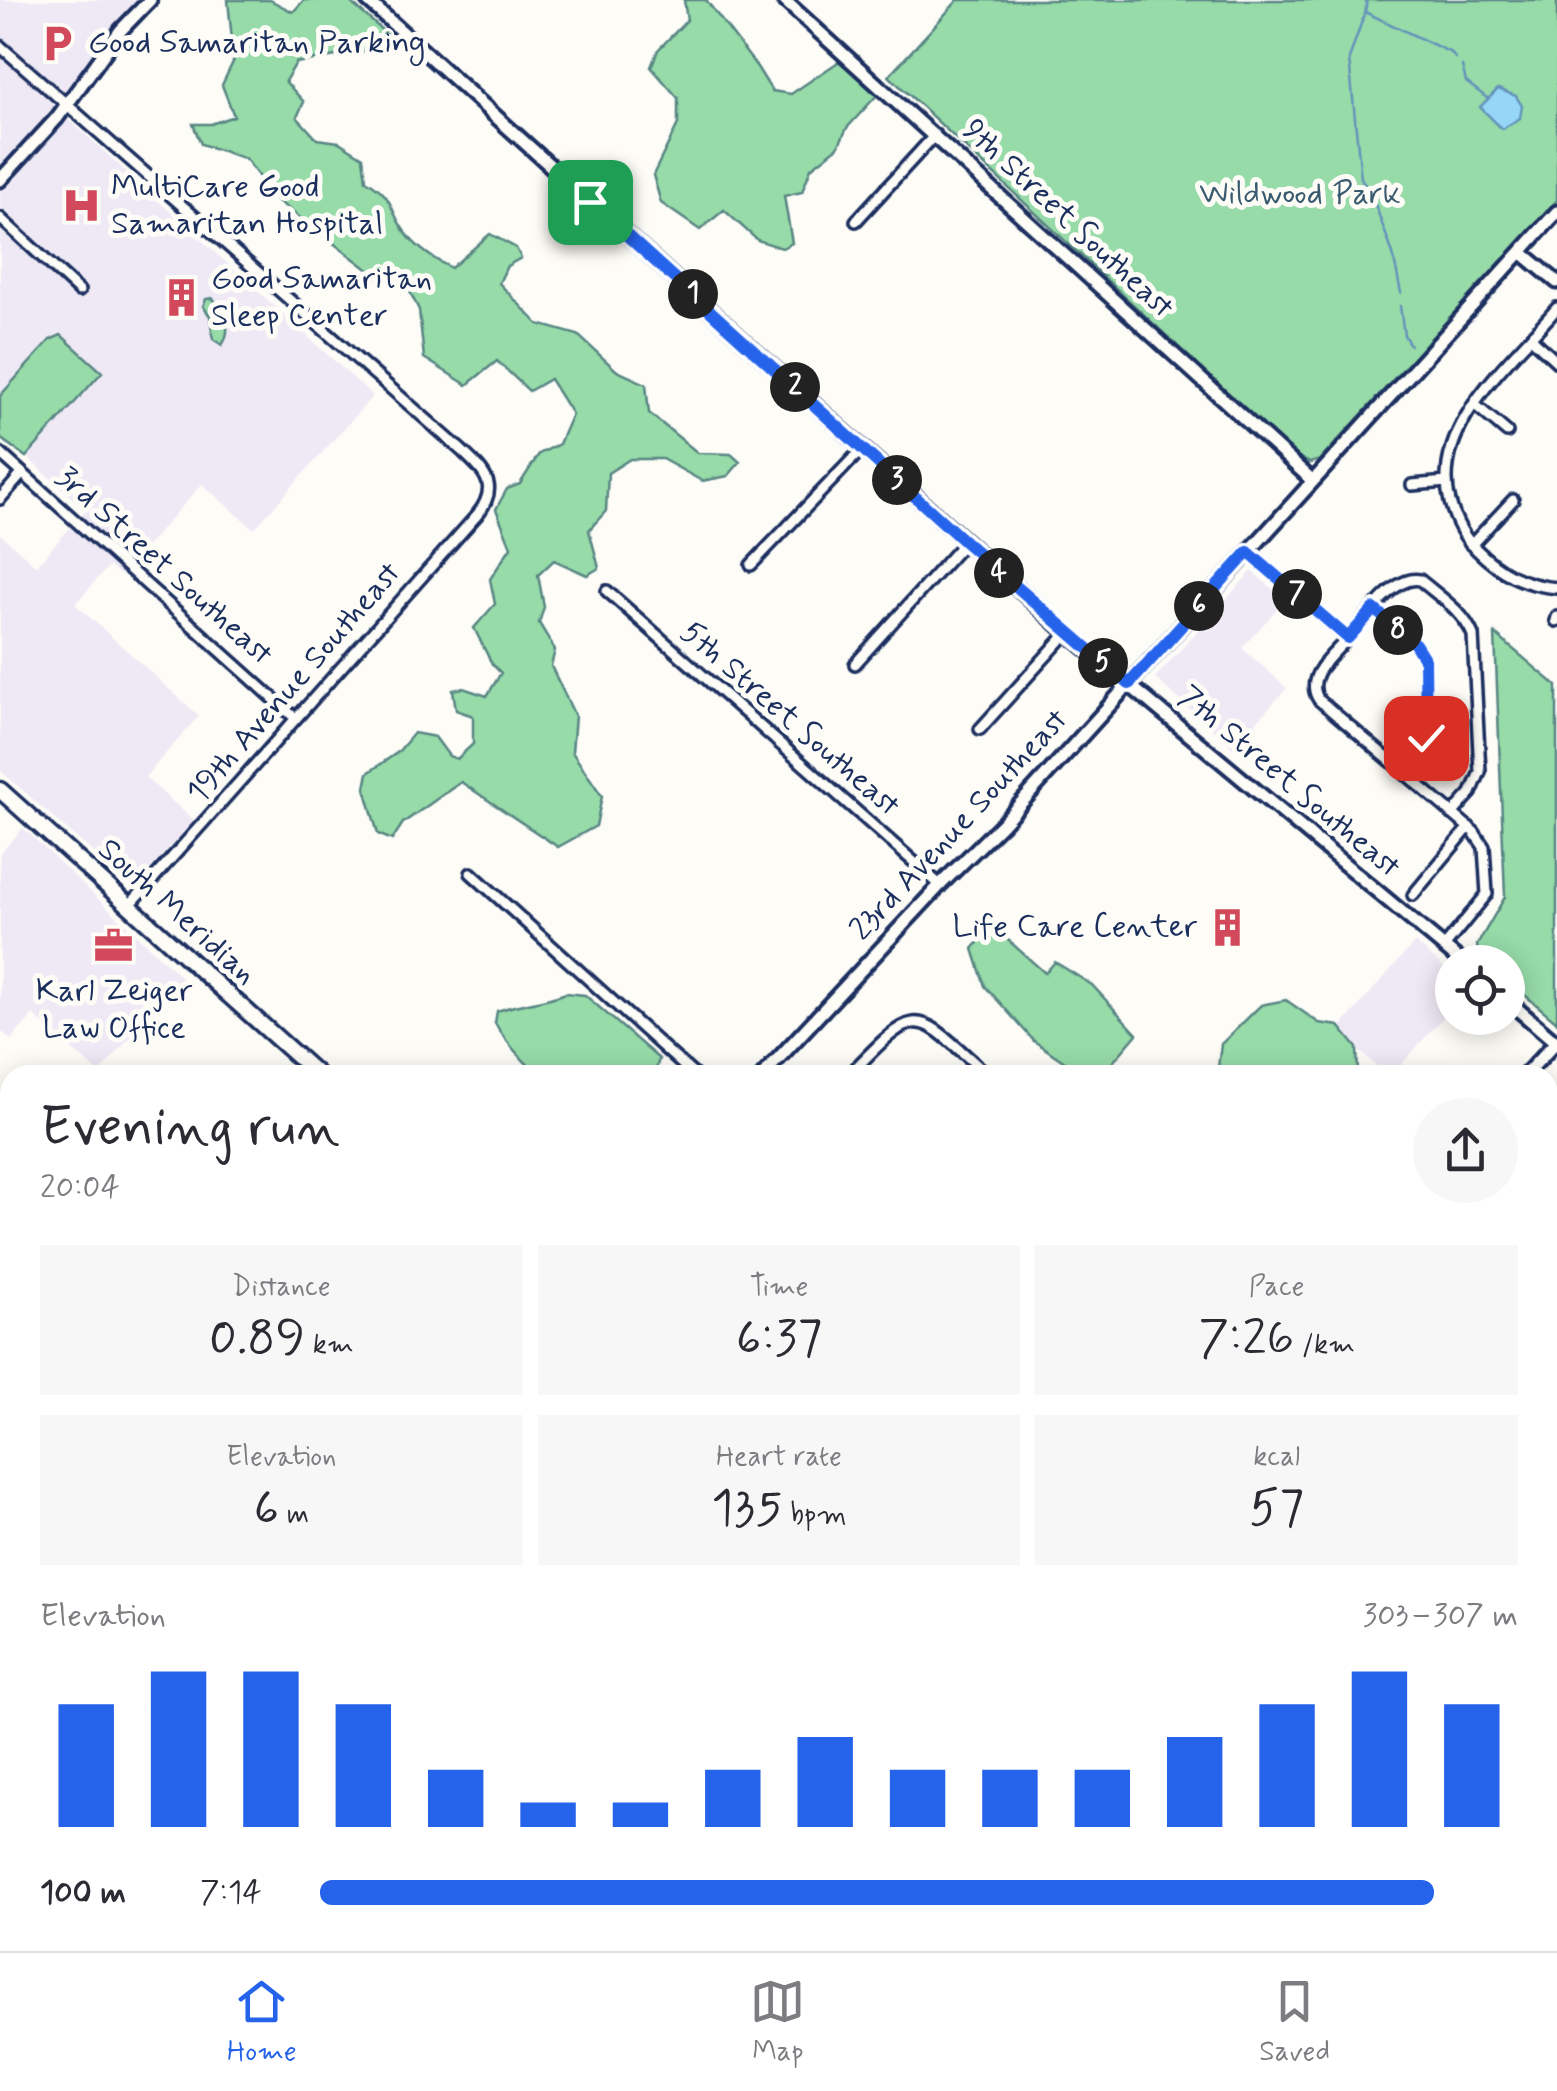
<!DOCTYPE html>
<html lang="en">
<head>
<meta charset="utf-8">
<style>
	body { margin:0; font-family:Mynerve,sans-serif; background:#f7f7f7; color:#2b2b33; height:100vh; display:flex; flex-direction:column; font-size:38px; white-space:nowrap }
	* { box-sizing:border-box; margin:0 }
	p { font-size:32px; color:#7c7c81 }
	.icon { flex:none; width:55px; height:55px; fill:none; stroke:currentColor; stroke-width:2; stroke-linecap:round; stroke-linejoin:round }
	.map { position:relative; flex:1; overflow:hidden }
	.sheet { position:absolute; left:0px; top:1065px; width:1558px; height:888px; display:flex; flex-direction:column; background:#fff; border-radius:30px 30px 0 0; box-shadow:0 5px 25px #0003 }
	.sheet>* { flex:none }
	.buttons { position:absolute; left:1435px; top:945px; display:grid; gap:20px }
	.buttons a { display:grid; place-items:center; width:90px; height:90px; border-radius:50%; background:#fff; box-shadow:0 5px 25px #0003; font-size:50px }
	.pin { position:absolute; display:grid; place-items:center; width:85px; height:85px; color:#fff; margin:-42px; border-radius:20px; box-shadow:0 5px 15px #0006 }
	.km { position:absolute; width:50px; height:50px; margin:-25px; border-radius:50%; background:#222; color:#fff; font-size:28px; line-height:50px; text-align:center }
	.round { display:grid; place-items:center; flex:none; width:105px; height:105px; border-radius:52px; background:#f7f7f7 }
	.head { display:flex; align-items:center; justify-content:space-between; height:170px; padding:0 40px }
	h1 { font-size:55px; font-weight:600; line-height:75px }
	.metrics { display:grid; grid-template-columns:repeat(3,1fr); gap:15px; height:170px; padding:10px 40px }
	.metrics div { display:grid; align-content:center; border-radius:0px; background:#f7f7f7; text-align:center }
	.metrics b { font-size:50px; font-weight:600 }
	.metrics small { font-size:28px; font-weight:400 }
	.metrics p { font-size:28px }
	.chart { height:280px; padding:20px 40px }
	.chart p { display:flex; justify-content:space-between }
	.chart svg { width:100%; height:180px; margin-top:10px; stroke:#2563eb; stroke-width:6 }
	ul { padding:0 40px; list-style:none; font-size:32px }
	li { display:grid; grid-template-columns:160px 120px 1fr; align-items:center; height:75px }
	li i { height:25px; border-radius:12px; background:#2563eb }
	.tabs { display:flex; justify-content:space-around; align-items:center; height:140px; border-top:2px solid #e1e1e2; background:#fff; font-size:28px; color:#7c7c81 }
	.tabs a { display:grid; justify-items:center; gap:5px }
	.tabs .current { color:#2563eb }
	.map>svg:first-child { display:block }
</style>
</head>
<body>
<div class="map">
<svg width="1557" height="1951" viewBox="0 0 1557 1951">
	<rect width="100%" height="100%" fill="#fdfcf7"/>
	<filter id="ink" filterUnits="userSpaceOnUse"><feTurbulence type="fractalNoise" baseFrequency=".01" numOctaves="2"/><feDisplacementMap in="SourceGraphic" scale="20" xChannelSelector="R" yChannelSelector="G"/><feConvolveMatrix kernelMatrix="1 2 1 2 8 2 1 2 1" color-interpolation-filters="sRGB"/></filter>
	<g filter="url(#ink)">
		<!-- built -->
		<path fill="#eee9f5" d="M0 0H146L53 105 373 396 254 529 202 484 120 575 109 566 75 604 199 716 145 777 194 821 137 883 126 882 0 770V534L36 566 86 510 0 433Z
			M1252 571 1285 600 1242 648 1287 688 1233 748 1155 678Z
			M23 828 182 978 99 1073 33 1015 11 1040 0 1030V854Z
			M1415 942 1452 975V1007L1392 1075H1387L1337 1031Z
			M1320 1942 1331 1951H1103L1094 1943Z
			M1384 1943 1539 1942 1545 1948 1542 1951H1381L1379 1949Z"/>
		<!-- green -->
		<path fill="#96dba8" stroke="#588583" stroke-width="2.5" d="M228 0H270L293 12 304 0H348L399 45 296 63 285 81 304 102 297 117 317 139 339 142 363 157 366 180C396 198 387 207 405 232 416 247 435 260 451 268L490 234 516 248 521 258 507 266 499 283 538 324 578 335 617 371 646 384 649 413 698 453 731 454 740 462 728 476 702 481 662 459H630L608 473 606 511 589 530 599 568 587 575 554 560 538 575 544 607 539 623 555 650 551 666 575 716 572 752 602 796 596 826 558 847 461 782 403 823 392 840 378 834 365 788 368 773 398 752 414 733 435 737 449 756 457 759 473 744V716L456 710 453 690 463 688 487 696 501 673 492 664 474 628 495 604 490 579 511 547 496 509 507 489 520 484 539 454 559 444 572 414 550 379 529 391 497 361 467 385 424 358 419 310 408 288 382 280 274 198 246 159 201 144 193 124H211L234 116 222 85 234 60Z
			M684 0H706L757 67 772 91 791 94 841 60 877 95 847 128 838 147 811 168 802 192 784 196 792 243 782 248 757 240 724 210 700 230 661 203 653 175 678 124V98L651 67 658 50 687 20Z
			M958 0H1557V200L1320 460 1310 463 1294 455 889 76Z
			M212 298C225 310 233 329 222 345L213 339 210 316 203 306 206 299Z
			M61 335 102 372 26 457 0 438V396L50 340Z
			M1495 634 1557 686V1022L1508 981V962H1486L1478 956 1477 945 1505 897Z
			M999 932 1045 973 1055 962 1092 985 1137 1034 1102 1075H1084L1034 1041 985 986 973 949 985 934Z
			M566 993 585 995 659 1059 655 1073 539 1075C521 1059 506 1043 495 1023L497 1011C520 1003 543 1002 566 993Z
			M1286 1000 1319 1023 1339 1026 1357 1048 1358 1075H1217L1221 1044 1261 1005Z
			M0 1540 10 1549V1942L151 1943 143 1951H0Z
			M249 1943H331L336 1950 250 1951Z
			M852 1943H956L967 1951H864Z
			M993 1943V1942L1148 1943V1951H986Z"/>
		<!-- water -->
		<path fill="#96d7f8" stroke="#6594ba" stroke-width="2.5" d="M1498 89 1516 96 1522 106 1520 118 1502 129 1480 107Z"/>
		<g fill="none" stroke-linecap="round" stroke-linejoin="round">
			<!-- stream -->
			<path stroke="#6594ba" stroke-width="2.5" d="M1367 0 1365 12 1451 53 1455 58
				M1365 12 1349 59 1361 178 1372 196 1393 254 1401 293
				M1462 66 1466 82 1487 98
				M1400 306 1404 335 1410 345"/>
			<defs>
				<path id="minor" d="M0 46 461 450C484 472 501 485 477 515L129 906
					M0 218 79 291
					M856 221 935 135
					M1557 308C1512 361 1430 426 1450 502 1455 520 1462 536 1476 549 1500 573 1523 585 1557 588
					M1531 338 1557 362
					M1474 404 1507 432
					M0 453 294 717
					M1412 485 1447 482
					M0 499 22 474
					M1471 545 1513 500
					M1248 552 1348 638C1333 655 1303 677 1319 700L1474 832 1484 847 1487 894 1444 947
					M751 565 862 449
					M607 591 940 885
					M1374 609 1415 644 1425 661 1424 750 1406 775
					M1556 621 1557 617
					M1348 638C1364 620 1395 574 1420 580 1440 597 1463 611 1473 635L1480 772 1471 793 1452 814
					M855 664 965 542
					M980 729 1067 633
					M471 873 694 1075
					M1413 895 1469 827
					M849 1075C921 1000 915 1011 988 1075
					M1548 1206 1557 1196
					M1548 1350 1557 1358
					M1548 1456 1557 1446
					M0 1465 10 1453
					M0 1540 10 1549
					M454 1942 464 1951"/>
				<path id="tertiary" d="M367 0 1067 633 1462 962
					M784 0 1313 481
					M0 180 57 118 121 30 150 0
					M1521 252 1557 282
					M1508 1001 1557 1043
					M763 1075 940 885 1002 824 1557 212
					M1525 1075 1556 1042"/>
				<path id="primary" d="M0 790 318 1075
					M1343 1942 1353 1951"/>
				<path id="motorway" d="M0 1225 10 1233
					M0 1272 10 1281
					M729 1942 737 1951
					M757 1942 766 1951
					M811 1942 821 1951
					M835 1942 845 1951"/>
			</defs>
			<!-- minor casing -->
			<use href="#minor" stroke="#1b2f5e" stroke-width="16"/>
			<!-- tertiary casing -->
			<use href="#tertiary" stroke="#1b2f5e" stroke-width="19"/>
			<!-- primary casing -->
			<use href="#primary" stroke="#1b2f5e" stroke-width="21"/>
			<!-- motorway casing -->
			<use href="#motorway" stroke="#1b2f5e" stroke-width="22"/>
			<!-- minor -->
			<use href="#minor" stroke="#fdfcf7" stroke-width="9"/>
			<!-- tertiary -->
			<use href="#tertiary" stroke="#fdfcf7" stroke-width="11"/>
			<!-- primary -->
			<use href="#primary" stroke="#fdfcf7" stroke-width="14"/>
			<!-- motorway -->
			<use href="#motorway" stroke="#fdfcf7" stroke-width="15"/>
		</g>
	</g>
	<g fill="none" stroke-linecap="round" stroke-linejoin="round" filter="url(#ink)">
		<defs>
			<path id="route" d="M590 202 965 542 1129 684 1248 552 1348 638 1374 609 1415 644 1425 660 1426 738"/>
		</defs>
		<!-- route casing -->
		<use href="#route" stroke="#fff" stroke-width="20"/>
		<!-- route -->
		<use href="#route" stroke="#2563eb" stroke-width="12"/>
	</g>
	<!-- icons -->
	<defs>
		<symbol id="parking-bare" viewBox="-9 -9 18 18"><path d="M-3.5-5.5H1a3.5 3.5 0 0 1 0 7H-1V5.5H-3.5ZM-1-3.4V-.6H.8a1.4 1.4 0 0 0 0-2.8Z" fill="#d1495b" stroke="#fdfcf7" stroke-width="2.5" paint-order="stroke"/></symbol>
		<symbol id="hospital-bare" viewBox="-9 -9 18 18"><path d="M-5-5h3v3.5h4V-5h3V5h-3V1.5h-4V5h-3Z" fill="#d1495b" stroke="#fdfcf7" stroke-width="2.5" paint-order="stroke"/></symbol>
		<symbol id="building-bare" viewBox="-9 -9 18 18"><path d="M-4-6H4V6H1V3H-1V6H-4ZM-2.5-4.3h1.7v1.8h-1.7ZM.8-4.3h1.7v1.8H.8ZM-2.5-1h1.7V.8h-1.7ZM.8-1h1.7V.8H.8Z" fill="#d1495b" stroke="#fdfcf7" stroke-width="2.5" paint-order="stroke"/></symbol>
		<symbol id="office-bare" viewBox="-9 -9 18 18"><path d="M-6-3h4V-5.5h4V-3h4V5H-6ZM-1-4.5V-3h2v-1.5ZM-6 0V1H6V0Z" fill="#d1495b" stroke="#fdfcf7" stroke-width="2.5" paint-order="stroke"/></symbol>
	</defs>
	<g fill-rule="evenodd">
		<use href="#parking-bare" x="30" y="16" width="55" height="55"/>
		<use href="#hospital-bare" x="54" y="178" width="55" height="55"/>
		<use href="#building-bare" x="154" y="270" width="55" height="55"/>
		<use href="#building-bare" x="1200" y="900" width="55" height="55"/>
		<use href="#office-bare" x="86" y="918" width="55" height="55"/>
	</g>
	<g text-anchor="middle" dominant-baseline="central" stroke-width="10" stroke-linejoin="round" paint-order="stroke">
		<!-- poi labels -->
		<g font-size="32" fill="#1b2f5e" stroke="#fdfcf7" text-anchor="start">
			<text x="88" y="43">Good Samaritan Parking</text>
			<text x="111" y="187">MultiCare Good<tspan x="111" dy="37">Samaritan Hospital</tspan></text>
			<text x="211" y="279">Good Samaritan<tspan x="211" dy="37">Sleep Center</tspan></text>
			<text x="1197" y="927" text-anchor="end">Life Care Center</text>
			<text x="114" y="991" text-anchor="middle">Karl Zeiger<tspan x="114" dy="37">Law Office</tspan></text>
		</g>
		<!-- park labels -->
		<g font-size="32" fill="#3a5a70" stroke="#fdfcf7">
			<text x="1300" y="194">Wildwood Park</text>
		</g>
		<!-- street labels -->
		<g font-size="32" fill="#1b2f5e" stroke="#fdfcf7">
			<text transform="translate(1068 219) rotate(43)">9th Street Southeast</text>
			<text transform="translate(164 566) rotate(42)">3rd Street Southeast</text>
			<text transform="translate(294 683) rotate(-49)">19th Avenue Southeast</text>
			<text transform="translate(790 719) rotate(41)">5th Street Southeast</text>
			<text transform="translate(1289 782) rotate(40)">7th Street Southeast</text>
			<text transform="translate(959 825) rotate(-47)">23rd Avenue Southeast</text>
			<text transform="translate(177 912) rotate(42)">South Meridian</text>
		</g>
	</g>
</svg>
<div class="buttons">
<a><svg class="icon" aria-label="locate" viewBox="0 0 24 24"><circle cx="12" cy="12" r="6"/><path d="M12 2v4M12 18v4M2 12h4M18 12h4"/></svg></a>
</div>
<div class="pin" style="left:590px;top:202px;background:#1e9e55"><svg class="icon" aria-label="arrive" viewBox="0 0 24 24"><path d="M6 21V4h12l-3 4 3 4H6"/></svg></div>
<div class="pin" style="left:1426px;top:738px;background:#d93025"><svg class="icon" aria-label="check" viewBox="0 0 24 24"><path d="M5 12l5 5 9-10"/></svg></div>
<b class="km" style="left:693px;top:294px">1</b>
<b class="km" style="left:795px;top:387px">2</b>
<b class="km" style="left:897px;top:480px">3</b>
<b class="km" style="left:999px;top:573px">4</b>
<b class="km" style="left:1103px;top:663px">5</b>
<b class="km" style="left:1199px;top:606px">6</b>
<b class="km" style="left:1297px;top:594px">7</b>
<b class="km" style="left:1398px;top:630px">8</b>
<section class="sheet">
<div class="head"><div><h1>Evening run</h1><p>20:04</p></div><a class="round"><svg class="icon" aria-label="share" viewBox="0 0 24 24"><path d="M12 15V3M7 8l5-5 5 5M5 13v7h14v-7"/></svg></a></div>
<div class="metrics">
<div><p>Distance</p><b>0.89<small> km</small></b></div>
<div><p>Time</p><b>6:37</b></div>
<div><p>Pace</p><b>7:26<small> /km</small></b></div>
</div>
<div class="metrics">
<div><p>Elevation</p><b>6<small> m</small></b></div>
<div><p>Heart rate</p><b>135<small> bpm</small></b></div>
<div><p>kcal</p><b>57</b></div>
</div>
<div class="chart"><p><span>Elevation</span>303–307 m</p>
<svg viewBox="0 0 160 44" preserveAspectRatio="none"><path d="M5 44V14M15 44V6M25 44V6M35 44V14M45 44V30M55 44V38M65 44V38M75 44V30M85 44V22M95 44V30M105 44V30M115 44V30M125 44V22M135 44V14M145 44V6M155 44V14"/></svg>
</div>
<ul>
<li><b>100 m</b>7:14<i style="width:93%"></i></li>
</ul>
</section>
</div>
<nav class="tabs">
<a class="current"><svg class="icon" aria-label="home" viewBox="0 0 24 24"><path d="M3 11l9-7 9 7M6 9v11h12V9"/></svg>Home</a>
<a><svg class="icon" aria-label="map" viewBox="0 0 24 24"><path d="M3 6l6-2 6 2 6-2v14l-6 2-6-2-6 2zM9 4v14M15 6v14"/></svg>Map</a>
<a><svg class="icon" aria-label="saved" viewBox="0 0 24 24"><path d="M7 4h10v16l-5-4-5 4z"/></svg>Saved</a>
</nav>
</body>
</html>
